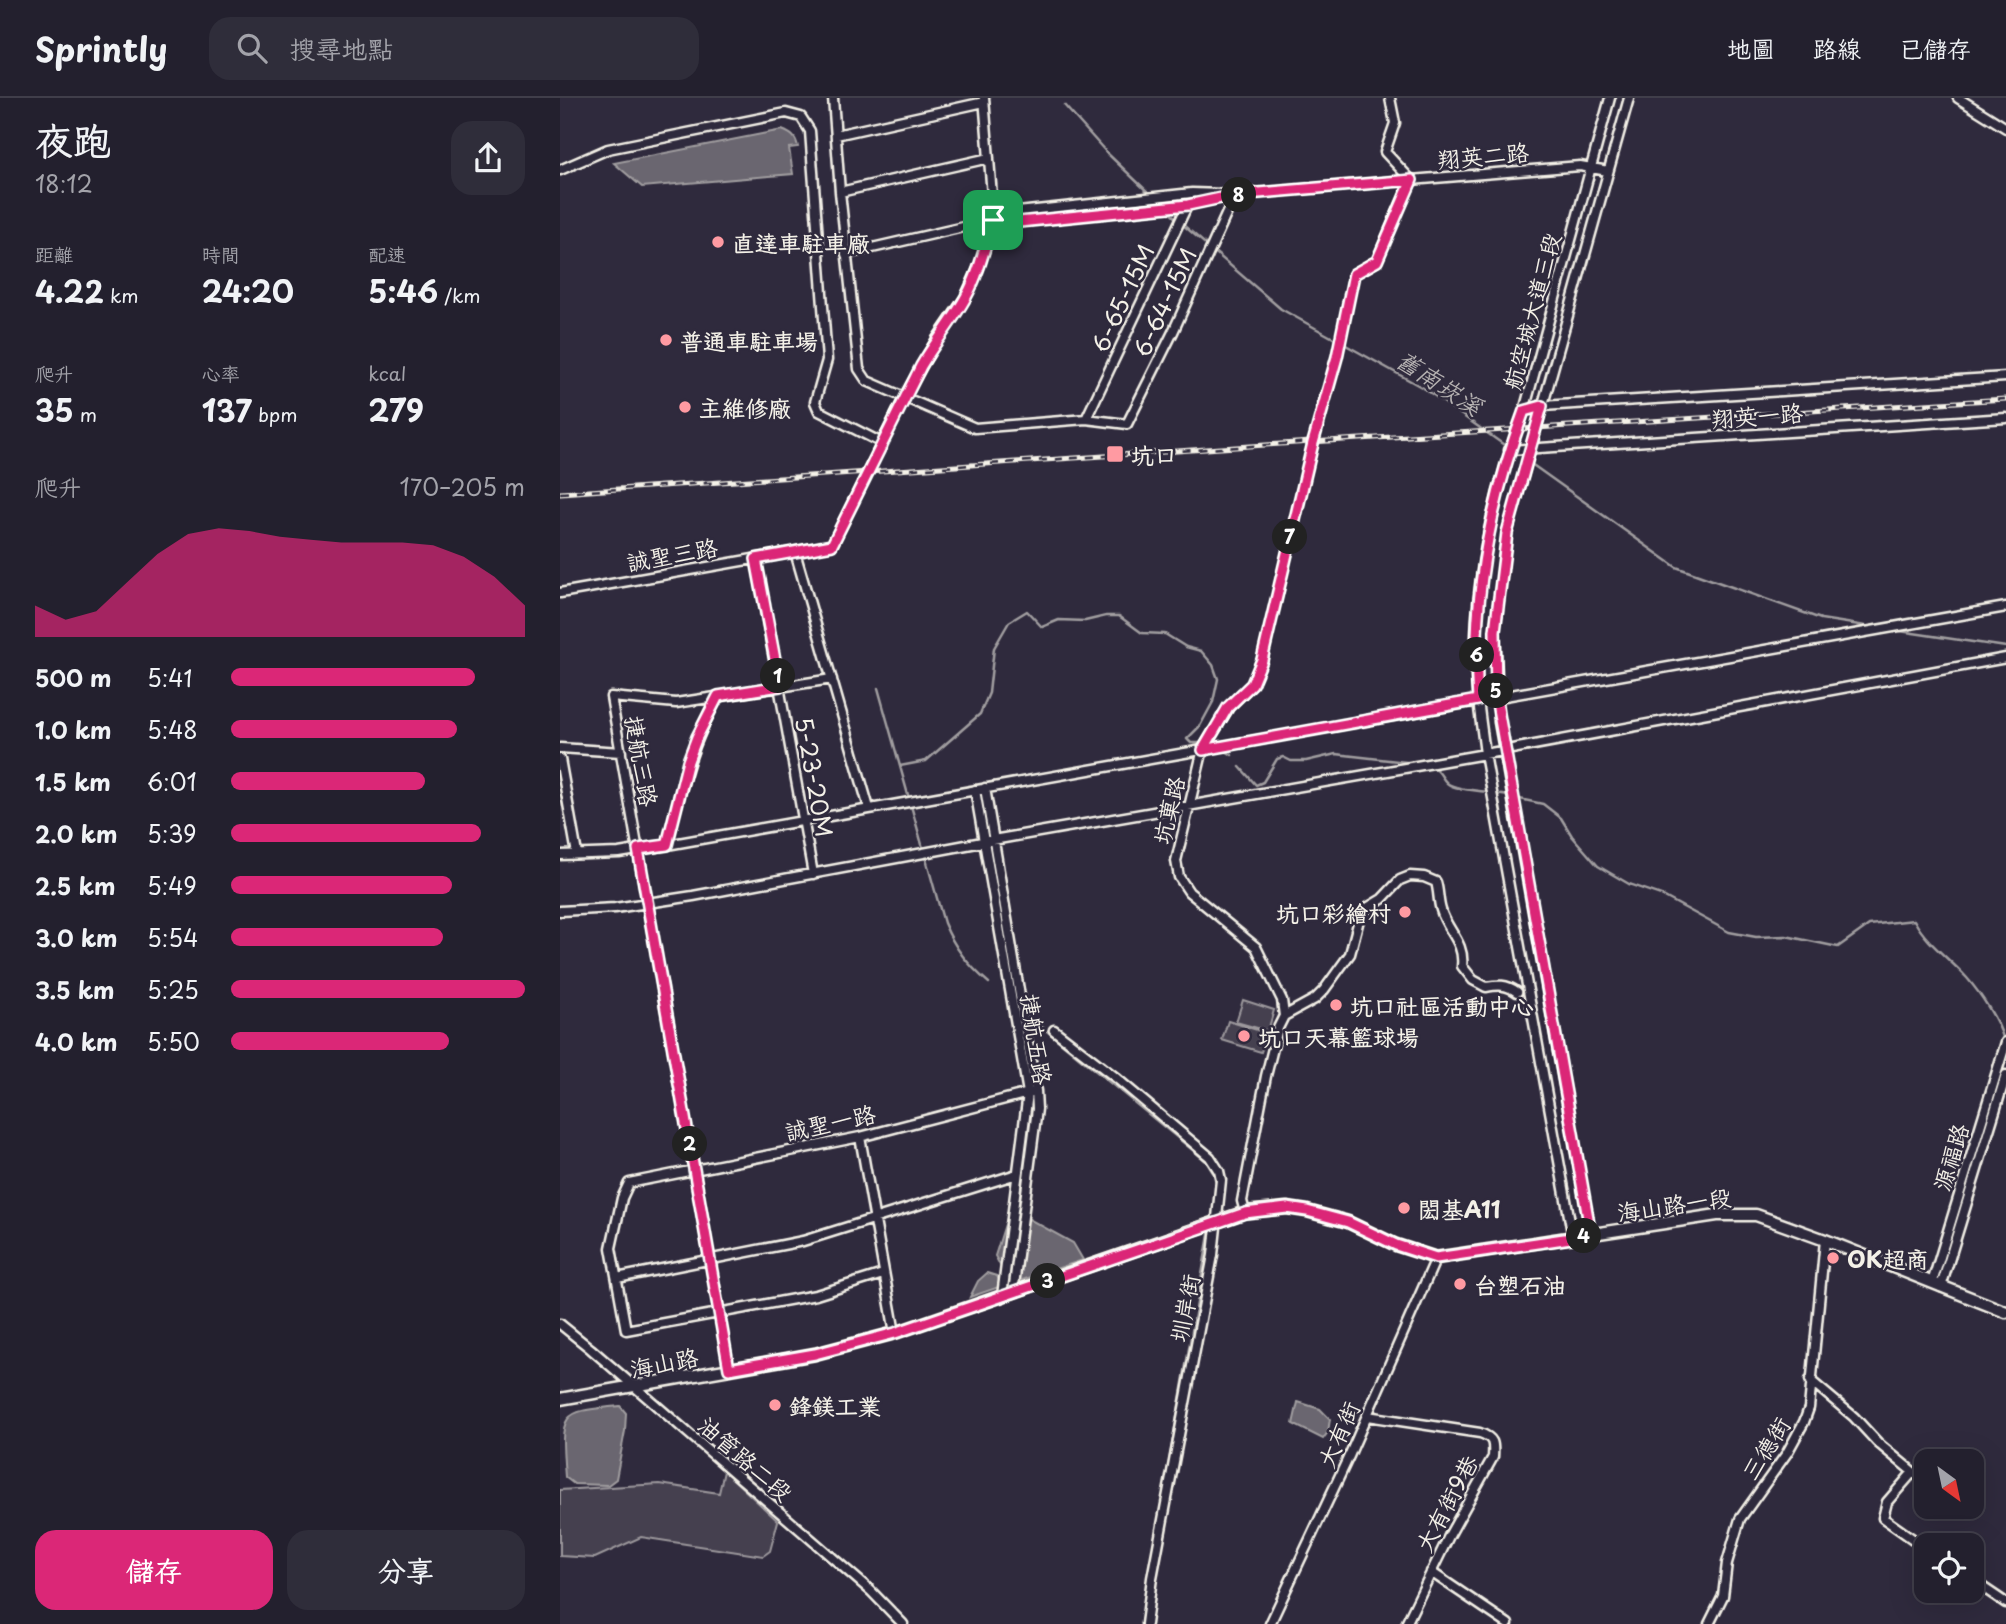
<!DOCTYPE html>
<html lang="zh-TW">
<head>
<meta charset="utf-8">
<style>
	body { margin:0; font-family:"Playpen Sans","LXGW WenKai TC",sans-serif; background:#2f2d3a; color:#f1f3f6; height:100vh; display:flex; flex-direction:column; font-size:26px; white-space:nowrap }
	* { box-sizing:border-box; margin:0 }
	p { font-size:23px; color:#a3a3aa }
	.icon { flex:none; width:38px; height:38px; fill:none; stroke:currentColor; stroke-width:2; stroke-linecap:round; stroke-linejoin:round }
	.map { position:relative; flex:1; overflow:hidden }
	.sheet { display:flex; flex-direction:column; background:#23202e; width:560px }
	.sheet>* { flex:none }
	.needle { width:46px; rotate:147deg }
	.tools { position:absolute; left:1354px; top:1351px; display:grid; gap:14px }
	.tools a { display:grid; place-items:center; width:70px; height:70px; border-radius:14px; background:#23202e; box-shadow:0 7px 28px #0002,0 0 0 2px #403e4a; font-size:35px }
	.pin { position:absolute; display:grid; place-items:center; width:60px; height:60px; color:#fff; margin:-30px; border-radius:14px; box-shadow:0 4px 10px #0006 }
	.km { position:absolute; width:35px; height:35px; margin:-18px; border-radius:50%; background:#222; color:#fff; font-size:19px; line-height:35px; text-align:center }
	.round { display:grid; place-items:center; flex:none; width:74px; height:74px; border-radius:21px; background:#2f2d3a }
	.head { display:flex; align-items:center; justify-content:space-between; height:119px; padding:0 35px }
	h1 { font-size:38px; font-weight:700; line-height:52px }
	.figures { display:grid; grid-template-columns:repeat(3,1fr); gap:10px; height:119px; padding:7px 35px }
	.figures div { display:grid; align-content:center }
	.figures b { font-size:30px; font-weight:700 }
	.figures small { font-size:19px; font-weight:400 }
	.figures p { font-size:19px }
	.chart { height:196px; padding:14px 35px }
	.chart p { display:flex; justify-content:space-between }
	.chart svg { width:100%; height:126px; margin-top:7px; fill:#db2777; opacity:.7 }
	.primary-button { display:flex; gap:14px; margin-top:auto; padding:14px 35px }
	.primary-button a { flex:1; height:80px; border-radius:21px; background:#db2777; color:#fff; font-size:28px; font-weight:700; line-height:80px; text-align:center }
	.primary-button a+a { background:#2f2d3a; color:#f1f3f6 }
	ul { padding:0 35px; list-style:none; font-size:23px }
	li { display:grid; grid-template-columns:112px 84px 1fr; align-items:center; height:52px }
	li i { height:18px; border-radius:9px; background:#db2777 }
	header { display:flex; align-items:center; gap:42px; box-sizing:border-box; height:98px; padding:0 35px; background:#23202e; border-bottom:2px solid #403e4a }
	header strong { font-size:33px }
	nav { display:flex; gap:38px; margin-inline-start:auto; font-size:24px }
	.search { width:490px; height:63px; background:#2f2d3a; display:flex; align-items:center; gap:18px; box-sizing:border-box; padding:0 24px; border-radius:21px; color:#a3a3aa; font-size:26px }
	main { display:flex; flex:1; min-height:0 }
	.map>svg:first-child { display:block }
</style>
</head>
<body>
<header>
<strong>Sprintly</strong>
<div class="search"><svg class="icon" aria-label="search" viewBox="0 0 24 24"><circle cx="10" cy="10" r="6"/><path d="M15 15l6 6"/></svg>搜尋地點</div>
<nav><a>地圖</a><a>路線</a><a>已儲存</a></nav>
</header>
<main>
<section class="sheet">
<div class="head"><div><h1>夜跑</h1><p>18:12</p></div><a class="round"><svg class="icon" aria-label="share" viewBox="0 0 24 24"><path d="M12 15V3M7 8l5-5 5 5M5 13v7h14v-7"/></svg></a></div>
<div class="figures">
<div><p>距離</p><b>4.22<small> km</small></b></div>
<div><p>時間</p><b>24:20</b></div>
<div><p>配速</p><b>5:46<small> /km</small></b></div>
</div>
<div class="figures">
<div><p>爬升</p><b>35<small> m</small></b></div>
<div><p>心率</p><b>137<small> bpm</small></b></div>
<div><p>kcal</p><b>279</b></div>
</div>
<div class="chart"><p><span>爬升</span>170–205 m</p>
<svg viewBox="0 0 160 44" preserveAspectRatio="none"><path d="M0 44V33L10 38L20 35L30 25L40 15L50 8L60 6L70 7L80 9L90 10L100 11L110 11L120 11L130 12L140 16L150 23L160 33V44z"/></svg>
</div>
<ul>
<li><b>500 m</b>5:41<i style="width:83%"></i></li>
<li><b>1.0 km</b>5:48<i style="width:77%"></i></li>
<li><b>1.5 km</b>6:01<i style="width:66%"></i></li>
<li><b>2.0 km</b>5:39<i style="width:85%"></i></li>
<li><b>2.5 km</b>5:49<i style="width:75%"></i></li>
<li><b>3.0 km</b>5:54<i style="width:72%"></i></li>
<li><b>3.5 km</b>5:25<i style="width:100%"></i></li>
<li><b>4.0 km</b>5:50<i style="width:74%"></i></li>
</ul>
<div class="primary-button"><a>儲存</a><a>分享</a></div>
</section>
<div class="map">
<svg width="1446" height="1526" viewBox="0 0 1446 1526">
	<rect width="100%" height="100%" fill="#2f2a3d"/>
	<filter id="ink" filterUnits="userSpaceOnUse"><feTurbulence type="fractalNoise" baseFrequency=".0143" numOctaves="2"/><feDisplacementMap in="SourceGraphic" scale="14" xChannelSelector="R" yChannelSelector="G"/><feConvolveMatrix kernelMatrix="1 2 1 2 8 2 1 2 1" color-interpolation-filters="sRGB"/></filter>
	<g filter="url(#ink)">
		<!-- green -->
		<path fill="#454050" stroke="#9c989c" stroke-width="2" d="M683 902 714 912 708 933 676 924Z
			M668 923 707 935 701 954 662 942Z
			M164 1373 218 1423 210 1453 203 1458 81 1439 35 1460 0 1458V1392L100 1386 159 1395Z"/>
		<!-- water -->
		<path fill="#6a6670" stroke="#a19ea0" stroke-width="2" d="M222 32C232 36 236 39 238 49L229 50 233 76 82 89 54 65Z
			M451 1115H458L513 1145 523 1162 450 1186 435 1158 447 1120Z
			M427 1175 437 1178 442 1188 410 1199 418 1183Z
			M738 1304 760 1311 770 1321 768 1334 763 1341 733 1326Z
			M60 1308 66 1315 65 1333 56 1381 48 1387 14 1386 5 1379C0 1312 0 1314 60 1308Z"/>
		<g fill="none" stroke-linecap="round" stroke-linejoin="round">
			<!-- stream -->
			<path stroke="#a19ea0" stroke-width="2.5" d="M504 7 547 55 592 98
				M607 112 617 121
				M622 126 721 211 865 291 947 349
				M970 365 1116 469 1261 521 1312 529
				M1333 532 1446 549
				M318 590 384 825C395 851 408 867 429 885
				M663 651 672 657
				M340 668 366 663 420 616 429 595 434 550 449 524 467 513 482 529 499 522 525 523 546 518H559L582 535 605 536 626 549 641 553 653 567 658 581 653 604 640 628 627 641 631 645H655L658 647
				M871 668C883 675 880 679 887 685 895 692 917 692 928 694
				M680 669 696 687 703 684 717 661 723 659 731 663H746L776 656 855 665
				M935 696 949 698
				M955 700 983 706 1001 720 1012 738 1038 768 1069 786 1101 797 1169 834 1196 839 1226 838 1278 849 1309 827 1354 822C1367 846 1389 860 1407 880 1421 896 1438 922 1444 942
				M471 920 646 1063 654 1076 657 1090
				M593 1455 650 1131
				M581 1526 587 1489"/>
			<defs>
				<path id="minor" d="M273 0 280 94 299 271 307 283 415 330 526 321 567 326 613 234 675 97
					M1398 0 1446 30
					M276 37 424 4
					M0 72 48 51 226 15 241 19 250 33 267 262 255 304 259 313 322 345
					M280 94 429 60
					M434 122 449 125 628 107 675 97 851 82 1020 68 1048 73
					M286 156 434 122 449 115 632 95 661 96
					M964 313 982 308 1446 279
					M526 321 628 106
					M949 352 1446 320
					M235 454 309 710
					M196 461 253 776
					M0 495 272 447 345 298 377 241 405 200 419 169 434 122 424 0
					M0 650 61 654
					M0 661 17 756
					M425 690 476 993 477 1011 453 1195
					M415 692 468 995 442 1198
					M107 747C121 691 130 649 158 598
					M0 757 59 755 107 747 1446 509
					M0 813 55 810 133 798 433 742 925 656 1446 560
					M724 918 755 901 764 892 790 856 800 818 807 810 822 801 840 782 850 778 864 779 876 784C879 794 878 803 881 812 887 833 905 844 902 868L913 882 926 889C938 887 946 886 957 894
					M494 932 555 979 650 1059 659 1073 661 1082 653 1157 592 1480 586 1526
					M300 1039 335 1235
					M685 1114 682 1103 706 978 718 930 724 918 722 902 696 849 629 794 619 779 616 763 643 651 669 609 692 586 702 562 753 345 777 259 794 176 817 163 851 82 825 54 835 25 830 0
					M1031 1137 939 624 935 533 947 435 1069 0
					M1013 1140 925 656C922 630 917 603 916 576 913 486 933 396 964 313L1050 0
					M323 1176 256 1197 66 1232 51 1150 62 1100 69 1085 300 1039 476 993
					M57 1180 243 1143 457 1076
					M1372 1185 1446 944
					M1381 1189 1446 977
					M0 1226 31 1251 311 1493 343 1526
					M169 1271 51 599 116 605 272 581
					M1250 1282 1294 1319 1318 1345 1353 1374 1367 1382
					M807 1318 920 1335C934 1340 934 1345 933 1359L889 1438 846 1526
					M1353 1374 1327 1404 1323 1420 1367 1451
					M1412 1405 1415 1407
					M871 1474 948 1526
					M1412 1482 1446 1505
					M710 1526 790 1356 876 1160
					M1149 1526 1163 1498 1167 1465 1180 1421 1227 1355 1244 1324 1249 1310 1265 1142"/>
				<path id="major" d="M0 1301 255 1256 335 1235 685 1114 727 1110 747 1113 788 1124 836 1147 876 1160 1157 1117H1196L1265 1142 1446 1214"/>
			</defs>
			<!-- minor casing -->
			<use href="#minor" stroke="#f4f1e8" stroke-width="13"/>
			<!-- major casing -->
			<use href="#major" stroke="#f4f1e8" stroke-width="15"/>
			<!-- minor -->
			<use href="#minor" stroke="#2f2a3d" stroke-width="8"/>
			<!-- major -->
			<use href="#major" stroke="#2f2a3d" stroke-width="10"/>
			<defs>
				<path id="rail" d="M0 395 751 344 1446 301"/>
			</defs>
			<!-- rail casing -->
			<use href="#rail" stroke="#f4f1e8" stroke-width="5"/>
			<!-- rail -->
			<use href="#rail" stroke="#2f2a3d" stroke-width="2.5" stroke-dasharray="8" stroke-linecap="butt"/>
		</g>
	</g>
	<g fill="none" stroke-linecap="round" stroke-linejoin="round" filter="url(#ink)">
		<defs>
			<path id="route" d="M852 82 817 163 794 176 777 259 753 345 702 562 692 586 668 609 643 652 918 602C911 503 930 405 964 313L982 308 947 435 935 533 936 599 1031 1137 876 1160 836 1147 788 1124 747 1113 727 1110 685 1115 335 1235 255 1256 169 1271 78 751 107 747 128 663 137 639 158 598 220 588 196 461 272 447 361 268C375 244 393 223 406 199 419 176 425 148 433 122L449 125 628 107 675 97Z"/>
		</defs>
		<!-- route casing -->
		<use href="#route" stroke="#fff" stroke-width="14"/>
		<!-- route -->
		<use href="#route" stroke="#db2777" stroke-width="9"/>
	</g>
	<!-- markers -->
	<g fill="#ff9aa2" stroke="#2f2a3d" stroke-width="2.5">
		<circle cx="158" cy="144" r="7"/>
		<circle cx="106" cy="242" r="7"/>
		<circle cx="125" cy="309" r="7"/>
		<rect x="546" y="347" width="18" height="18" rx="3.5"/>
		<circle cx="845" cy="814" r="7"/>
		<circle cx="776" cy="907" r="7"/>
		<circle cx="684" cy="938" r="7"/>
		<circle cx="844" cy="1110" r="7"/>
		<circle cx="1273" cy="1160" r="7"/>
		<circle cx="900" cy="1186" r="7"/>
		<circle cx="215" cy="1307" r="7"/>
	</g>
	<g text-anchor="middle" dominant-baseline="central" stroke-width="5" stroke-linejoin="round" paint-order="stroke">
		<!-- street labels -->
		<g font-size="23" fill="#f4f1e8" stroke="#2f2a3d">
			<text transform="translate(923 57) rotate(-5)">翔英二路</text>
			<text transform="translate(562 200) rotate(-65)">6-65-15M</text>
			<text transform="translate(604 204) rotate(-65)">6-64-15M</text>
			<text transform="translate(971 213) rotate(-75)">航空城大道三段</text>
			<text transform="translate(1197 317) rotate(-4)">翔英一路</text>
			<text transform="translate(112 456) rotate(-10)">誠聖三路</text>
			<text transform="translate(82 663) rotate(80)">捷航三路</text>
			<text transform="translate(255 679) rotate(80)">5-23-20M</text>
			<text transform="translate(608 712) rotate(-77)">坑菓路</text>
			<text transform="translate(477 941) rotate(81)">捷航五路</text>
			<text transform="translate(270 1024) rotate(-12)">誠聖一路</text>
			<text transform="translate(1390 1059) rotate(-73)">源福路</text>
			<text transform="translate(1114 1106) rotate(-8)">海山路一段</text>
			<text transform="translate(624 1210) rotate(-79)">圳岸街</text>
			<text transform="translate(104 1264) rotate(-11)">海山路</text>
			<text transform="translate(778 1336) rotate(-66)">大有街</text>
			<text transform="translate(1205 1350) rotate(-58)">三德街</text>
			<text transform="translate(186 1360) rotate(41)">油管路二段</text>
			<text transform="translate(886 1405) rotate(-62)">大有街9巷</text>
		</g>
		<!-- poi labels -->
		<g font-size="23" font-weight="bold" fill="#f4f1e8" stroke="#2f2a3d" text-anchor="start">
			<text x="172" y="144">直達車駐車廠</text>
			<text x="120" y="242">普通車駐車場</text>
			<text x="139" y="309">主維修廠</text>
			<text x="571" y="356">坑口</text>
			<text x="831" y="814" text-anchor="end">坑口彩繪村</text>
			<text x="790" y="907">坑口社區活動中心</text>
			<text x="698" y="938">坑口天幕籃球場</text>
			<text x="858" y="1110">閎基A11</text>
			<text x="1287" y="1160">OK超商</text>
			<text x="914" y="1186">台塑石油</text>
			<text x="229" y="1307">鋒鎂工業</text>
		</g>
		<!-- water labels -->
		<g font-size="24" font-style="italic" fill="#b6b2b2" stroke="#2f2a3d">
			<text transform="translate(880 284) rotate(33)">舊南崁溪</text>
		</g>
	</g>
</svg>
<div class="tools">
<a><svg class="needle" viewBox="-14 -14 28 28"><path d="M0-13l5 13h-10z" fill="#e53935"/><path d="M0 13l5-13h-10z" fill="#a3a3aa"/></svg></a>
<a><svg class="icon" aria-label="locate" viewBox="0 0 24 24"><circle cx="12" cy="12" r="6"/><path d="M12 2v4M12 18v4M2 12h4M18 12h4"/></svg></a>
</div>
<div class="pin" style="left:433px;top:122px;background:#1e9e55"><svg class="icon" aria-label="arrive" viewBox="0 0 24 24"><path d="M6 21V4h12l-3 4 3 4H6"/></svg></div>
<b class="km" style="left:218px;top:578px">1</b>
<b class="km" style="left:130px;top:1046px">2</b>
<b class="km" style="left:488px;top:1183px">3</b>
<b class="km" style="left:1024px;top:1138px">4</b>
<b class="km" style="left:936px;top:593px">5</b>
<b class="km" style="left:917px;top:557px">6</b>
<b class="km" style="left:730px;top:439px">7</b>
<b class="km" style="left:679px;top:97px">8</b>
</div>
</main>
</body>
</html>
